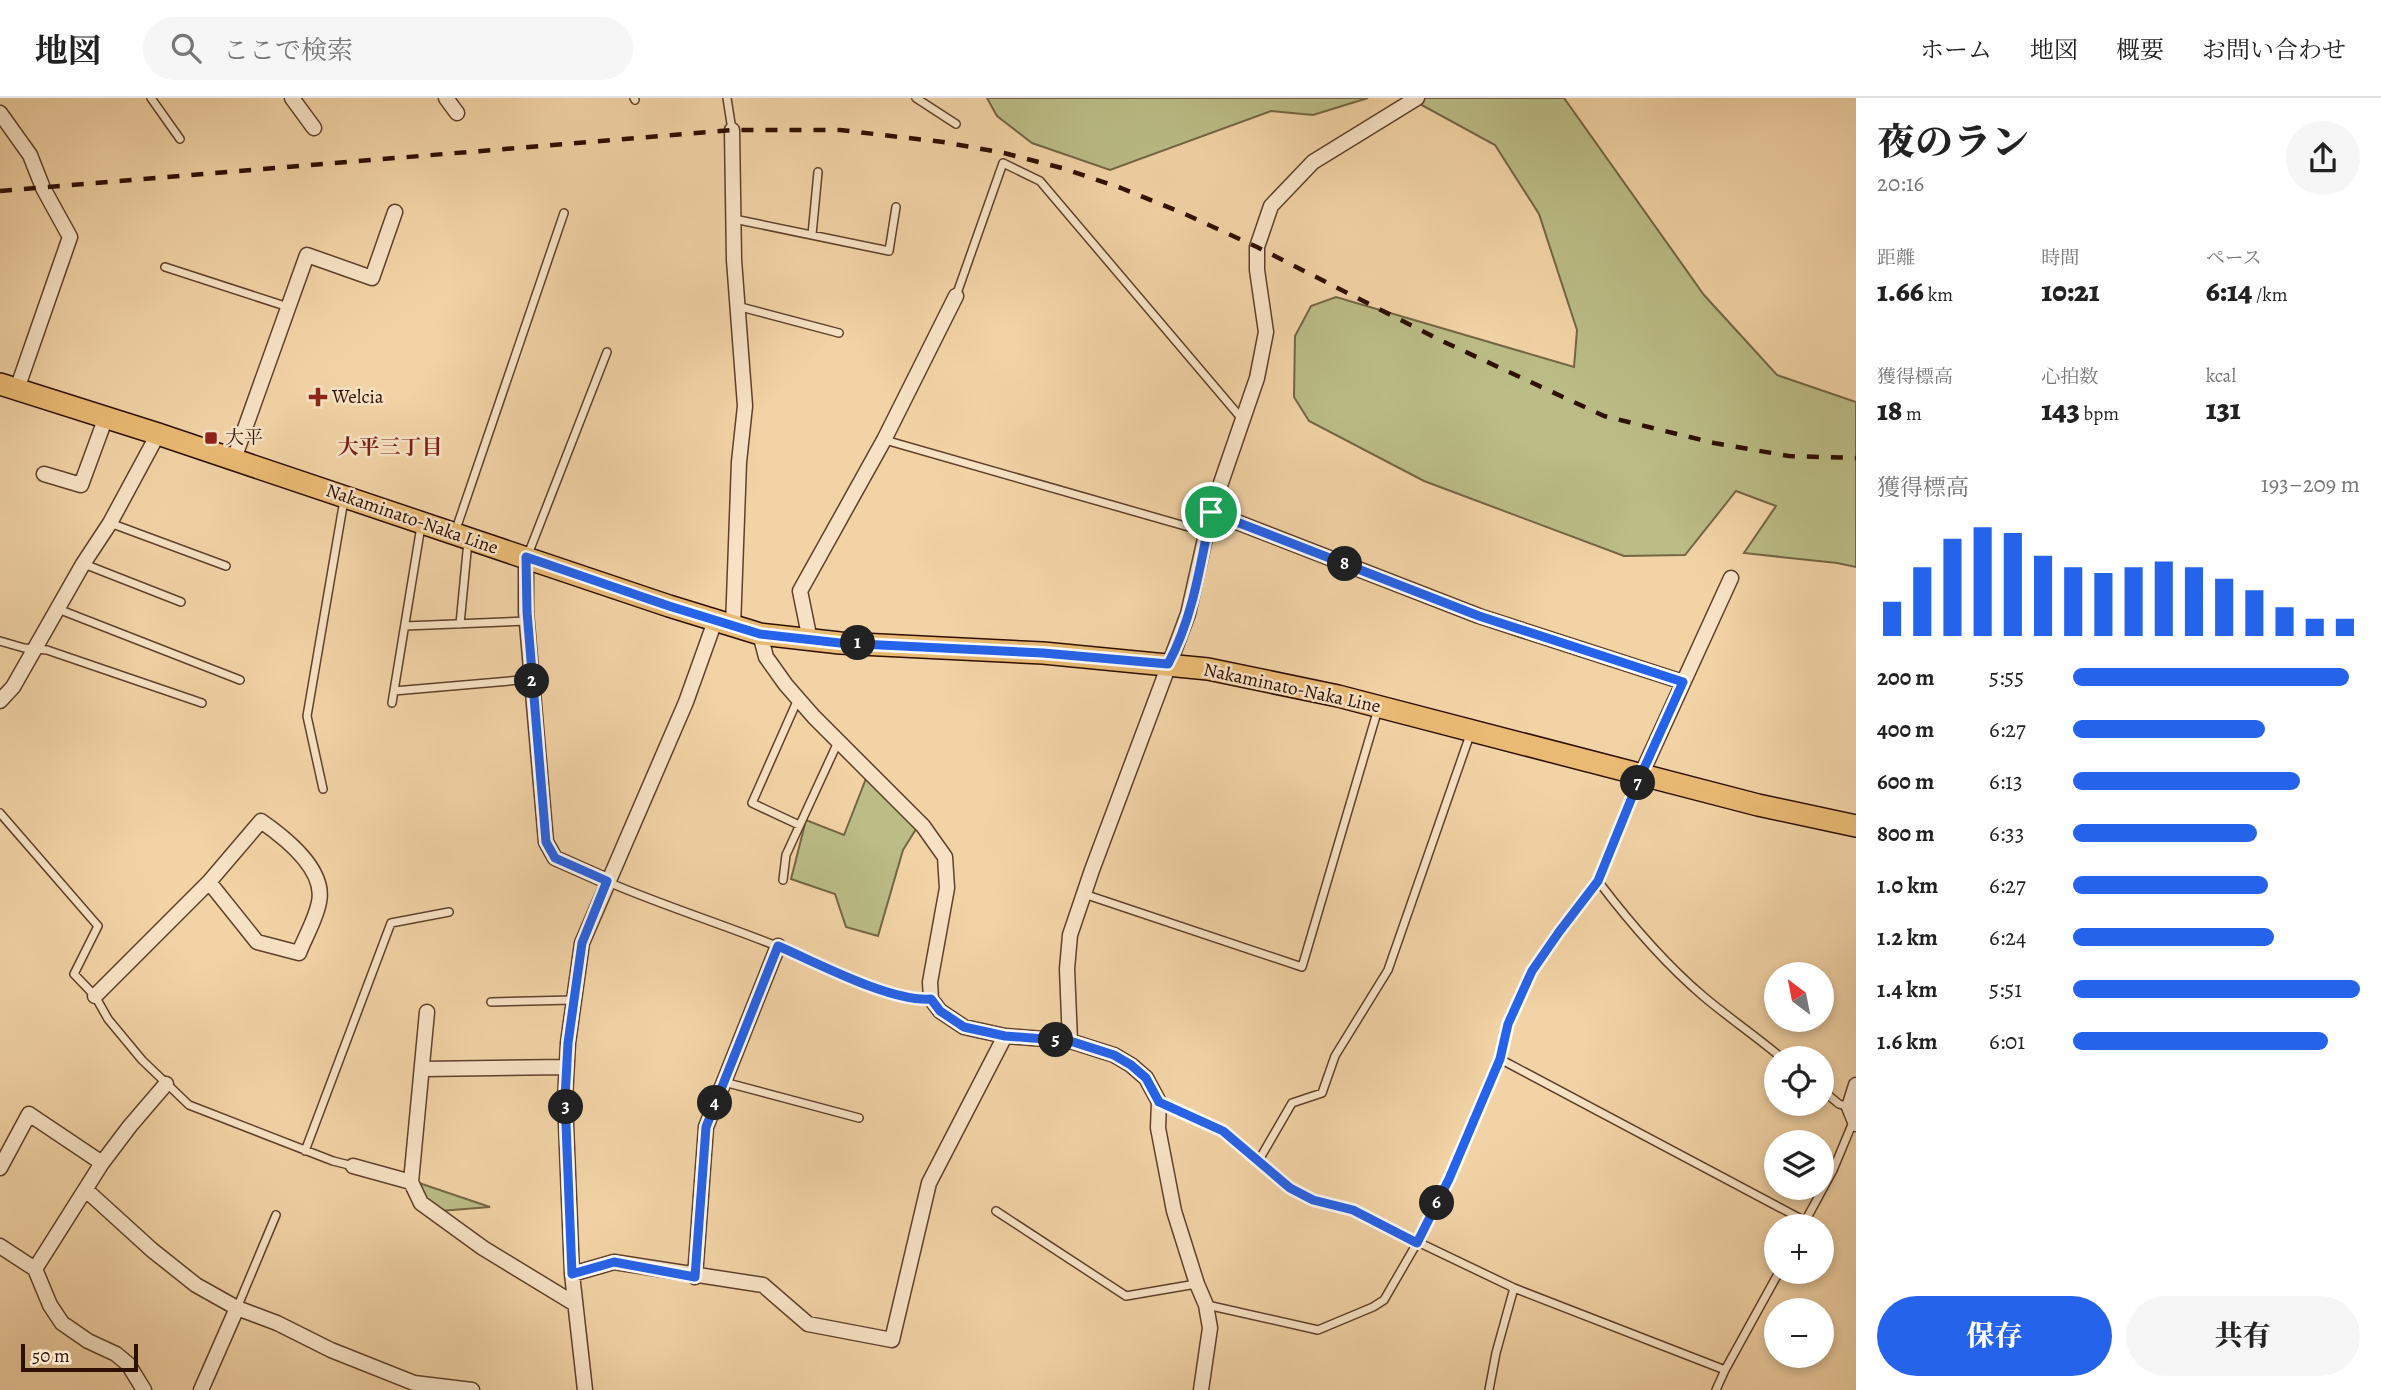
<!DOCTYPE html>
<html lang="ja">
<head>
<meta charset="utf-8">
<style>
	body { margin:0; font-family:Alegreya,"Noto Serif JP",serif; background:#f6f6f6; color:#222; height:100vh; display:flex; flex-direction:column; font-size:26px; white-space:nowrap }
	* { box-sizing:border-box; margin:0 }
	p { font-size:23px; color:#767676 }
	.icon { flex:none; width:38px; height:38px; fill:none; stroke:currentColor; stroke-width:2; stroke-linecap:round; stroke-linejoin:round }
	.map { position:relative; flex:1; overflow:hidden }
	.side { display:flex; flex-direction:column; background:#fff; width:525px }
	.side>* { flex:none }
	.needle { width:46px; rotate:328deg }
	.fabs { position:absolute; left:1764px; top:864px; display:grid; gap:14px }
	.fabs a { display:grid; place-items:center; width:70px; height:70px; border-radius:50%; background:#fff; box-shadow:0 4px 10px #0003; font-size:35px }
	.scale { position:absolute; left:21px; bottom:18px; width:117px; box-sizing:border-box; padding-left:7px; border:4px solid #2e0f00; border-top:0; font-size:19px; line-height:24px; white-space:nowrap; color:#2e0f00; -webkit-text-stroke:5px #f7e2c5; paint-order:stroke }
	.pin { position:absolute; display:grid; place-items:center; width:60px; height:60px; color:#fff; margin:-30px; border:4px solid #fff; border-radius:50%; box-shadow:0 2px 7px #0007 }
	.km { position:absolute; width:35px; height:35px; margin:-18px; border-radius:50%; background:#222; color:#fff; font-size:19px; line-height:35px; text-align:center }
	.round { display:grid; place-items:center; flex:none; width:74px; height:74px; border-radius:37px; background:#f6f6f6 }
	.summary { display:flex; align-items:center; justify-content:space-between; height:119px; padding:0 21px }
	h1 { font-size:38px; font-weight:800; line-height:52px }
	.figures { display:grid; grid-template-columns:repeat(3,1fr); gap:10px; height:119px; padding:7px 21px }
	.figures div { display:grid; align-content:center }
	.figures b { font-size:30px; font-weight:800 }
	.figures small { font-size:19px; font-weight:400 }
	.figures p { font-size:19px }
	.chart { height:196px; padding:14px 21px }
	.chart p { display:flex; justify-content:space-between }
	.chart svg { width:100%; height:126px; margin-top:7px; stroke:#2563eb; stroke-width:6 }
	.primary-button { display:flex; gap:14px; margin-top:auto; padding:14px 21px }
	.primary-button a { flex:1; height:80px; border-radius:42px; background:#2563eb; color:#fff; font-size:28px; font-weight:800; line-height:80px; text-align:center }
	.primary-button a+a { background:#f6f6f6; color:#222 }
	ul { padding:0 21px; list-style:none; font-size:23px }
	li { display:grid; grid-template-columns:112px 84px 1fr; align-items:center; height:52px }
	li i { height:18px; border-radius:9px; background:#2563eb }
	header { display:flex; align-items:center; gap:42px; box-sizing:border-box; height:98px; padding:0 35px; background:#fff; border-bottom:2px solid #e0e0e0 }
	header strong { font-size:33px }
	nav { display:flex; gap:38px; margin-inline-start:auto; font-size:24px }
	.search { width:490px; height:63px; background:#f6f6f6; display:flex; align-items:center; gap:18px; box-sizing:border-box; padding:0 24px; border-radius:38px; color:#767676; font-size:26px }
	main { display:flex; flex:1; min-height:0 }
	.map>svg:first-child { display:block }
</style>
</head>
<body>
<header>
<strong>地図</strong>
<div class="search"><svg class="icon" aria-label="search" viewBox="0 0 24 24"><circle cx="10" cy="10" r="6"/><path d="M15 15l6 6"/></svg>ここで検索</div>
<nav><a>ホーム</a><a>地図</a><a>概要</a><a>お問い合わせ</a></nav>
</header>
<main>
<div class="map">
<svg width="1856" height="1292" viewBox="0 0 1856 1292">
	<rect width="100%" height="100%" fill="#f2d3a6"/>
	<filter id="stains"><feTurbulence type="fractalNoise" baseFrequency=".00286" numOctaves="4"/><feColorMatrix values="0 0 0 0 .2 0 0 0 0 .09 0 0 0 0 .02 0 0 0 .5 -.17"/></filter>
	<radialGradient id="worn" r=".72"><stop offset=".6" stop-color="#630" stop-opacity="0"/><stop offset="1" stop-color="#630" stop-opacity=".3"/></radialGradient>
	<!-- green -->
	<path fill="#bbbc86" stroke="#746643" stroke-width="2" d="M987 0H1368L1313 17 1271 13 1110 72 1032 45 997 18Z
		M1409 0H1564L1704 197 1777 277 1856 304V469L1837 465 1744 455 1776 408 1736 393 1685 457 1624 458 1424 383 1309 323 1294 299 1295 238 1311 208 1336 199 1574 269 1577 232 1539 116 1495 47Z
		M867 678 918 728 903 752 878 838 846 829 835 796 791 781 806 722 844 737Z
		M419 1085 490 1109 440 1113 424 1101Z"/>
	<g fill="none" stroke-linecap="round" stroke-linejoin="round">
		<defs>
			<path id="lane" d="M151 0 180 41
				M634 0 635 2
				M727 0 732 32
				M916 0 956 26
				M734 121 889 153 896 109
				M812 137 818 74
				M165 169 288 209
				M956 198 1003 65 1040 83 1242 321
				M737 208 839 235
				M885 342 1206 434
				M110 425 226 468
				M455 434 564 115
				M527 459 607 254
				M84 466 181 504
				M58 511 240 582
				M460 526 468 443
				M405 528 527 523
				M0 543 24 550 47 552 202 605
				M394 593 532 581
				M798 601 752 705 799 727
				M392 605 421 428
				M323 691 307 618 344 402
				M0 715 98 828 74 876 95 898 108 921 142 962 189 1007 333 1063 353 1068
				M783 782 786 757 838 644
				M1598 783C1630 825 1663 864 1703 898 1729 920 1757 939 1783 961
				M608 784C664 808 722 826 779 849 821 866 886 903 931 901
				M1084 796 1302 869 1378 611
				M491 904 573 902
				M1500 961 1805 1123
				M724 984 859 1020
				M1822 992 1839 1006 1849 1009
				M1159 1004 1223 1033 1290 1090 1313 1102 1353 1113 1514 1190 1725 1272
				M305 1053 391 825 449 814
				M1259 1062 1292 1005 1322 995 1335 958 1388 872 1471 634
				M996 1113 1126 1198 1196 1186
				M1802 1129 1833 1072 1853 1024
				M1207 1207 1318 1232 1373 1209 1384 1202 1417 1145 1449 1081 1500 961 1509 925 1533 873 1559 834 1598 783 1640 679
				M237 1210 276 1117
				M1489 1292 1496 1255 1514 1190
				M1716 1292 1725 1272 1779 1174"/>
			<path id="street" d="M292 0 314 30
				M446 0 457 15
				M0 15 30 57 43 90 70 139 17 291
				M732 32 734 162 745 308 739 364 733 529
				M234 361 307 157 372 180 395 114
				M44 376 81 387 106 319
				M1211 414 1479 518 1683 584
				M526 459V514L546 744 555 760 607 783
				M760 536 766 559 786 587 814 619 923 728 945 759 947 790 930 884 931 901 940 913 964 929 1005 938 1070 943 1114 957 1131 967 1146 980 1159 1004 1158 1030 1174 1113 1197 1186 1206 1207 1210 1230 1201 1292
				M810 542 800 493 884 342 956 198
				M0 603 13 589 83 466 110 425 158 336
				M1641 677 1731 480
				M95 898 209 784 261 723C284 739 326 771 319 804 316 821 305 839 299 855L257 844 209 784
				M1070 943 1067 871 1070 837 1092 772 1188 516 1211 414 1257 280 1266 234 1257 172V149L1271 108 1313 64 1417 0
				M423 971 565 969
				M1856 987 1849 1009 1856 1026
				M353 1068 411 1084 421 1105 483 1150 575 1206
				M0 1070 29 1016 102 1065
				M411 1084 427 914
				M86 1092 152 1152 196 1187 237 1210 277 1225 331 1252 414 1285 472 1292
				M0 1148 35 1171 50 1207 62 1225 88 1243 116 1256 128 1266 144 1292
				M35 1171 102 1065 130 1028 166 986
				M572 1176 614 1164 763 1187 808 1226 892 1242 929 1085 1005 938
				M695 1179 706 1029 778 848
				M201 1292 237 1210
				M585 1292 572 1176 565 1001 568 945 582 845 686 604 715 523"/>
			<path id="primary" d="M0 286 158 336 669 508 760 536 840 545 1043 555 1208 571 1338 598 1758 707 1856 728"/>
		</defs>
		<!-- lane casing -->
		<use href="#lane" stroke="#5f402a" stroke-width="10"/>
		<!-- street casing -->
		<use href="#street" stroke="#5f402a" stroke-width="17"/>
		<!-- primary casing -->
		<use href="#primary" stroke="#2e0f00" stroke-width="24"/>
		<!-- lane -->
		<use href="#lane" stroke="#f7e2c5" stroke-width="7"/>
		<!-- street -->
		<use href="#street" stroke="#f7e2c5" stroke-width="14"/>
		<!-- primary -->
		<use href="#primary" stroke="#e9ba73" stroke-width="21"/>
		<!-- rail -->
		<path stroke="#2e0f00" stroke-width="4.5" stroke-dasharray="12 12" stroke-linecap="butt" d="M0 93 732 32H840L943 44 1004 55 1062 70 1121 90 1185 116 1257 149 1442 243 1604 318 1714 345 1789 358 1856 360"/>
	</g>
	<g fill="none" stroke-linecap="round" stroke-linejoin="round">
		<defs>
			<path id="route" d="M1211 414 1479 518 1683 584 1641 677 1598 783 1559 834 1532 873 1508 926 1500 961 1449 1081 1417 1145 1353 1112 1313 1102 1290 1090 1223 1033 1159 1004 1146 980 1131 967 1114 957 1070 943 1005 938 964 929 940 913 931 901C890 904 818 865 778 848L706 1029 695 1179 614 1164 572 1176 565 1001 568 945 582 845 607 783 555 760 546 744 527 514 526 459 669 508 760 536 840 545 1043 555 1168 566C1193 520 1201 464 1211 414Z"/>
		</defs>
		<!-- route casing -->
		<use href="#route" stroke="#fff" stroke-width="14"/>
		<!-- route -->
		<use href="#route" stroke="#2563eb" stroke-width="9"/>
	</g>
	<!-- markers -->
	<g fill="#8f2418" stroke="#f7e2c5" stroke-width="2.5">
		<path d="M314.5 288.5h7v7h7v7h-7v7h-7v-7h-7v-7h7z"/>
		<rect x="204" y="333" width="14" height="14" rx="3.5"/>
	</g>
	<g text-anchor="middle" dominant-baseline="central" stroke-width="5" stroke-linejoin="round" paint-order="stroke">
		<!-- poi labels -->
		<g font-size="19" fill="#2e0f00" stroke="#f7e2c5" text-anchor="start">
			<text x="332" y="299">Welcia</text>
			<text x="225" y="340">大平</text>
		</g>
		<!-- street labels -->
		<g font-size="19" fill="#2e0f00" stroke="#f7e2c5">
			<text transform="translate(412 421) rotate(19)">Nakaminato-Naka Line</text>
			<text transform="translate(1292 590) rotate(12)">Nakaminato-Naka Line</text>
		</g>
		<!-- neighbourhood labels -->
		<g font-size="21" font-weight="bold" fill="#7a1f14" stroke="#f7e2c5">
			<text x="390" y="349">大平三丁目</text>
		</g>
	</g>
	<rect width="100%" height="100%" filter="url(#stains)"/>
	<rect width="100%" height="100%" fill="url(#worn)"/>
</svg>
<div class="fabs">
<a><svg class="needle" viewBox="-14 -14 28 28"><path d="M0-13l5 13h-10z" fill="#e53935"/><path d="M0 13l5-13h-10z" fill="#767676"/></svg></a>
<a><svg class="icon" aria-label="locate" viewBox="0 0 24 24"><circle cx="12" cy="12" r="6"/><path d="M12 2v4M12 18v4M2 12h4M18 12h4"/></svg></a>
<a><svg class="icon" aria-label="layers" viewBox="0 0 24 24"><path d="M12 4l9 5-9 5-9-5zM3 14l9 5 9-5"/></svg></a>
<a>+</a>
<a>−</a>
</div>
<div class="scale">50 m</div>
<div class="pin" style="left:1211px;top:414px;background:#1e9e55"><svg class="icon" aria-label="arrive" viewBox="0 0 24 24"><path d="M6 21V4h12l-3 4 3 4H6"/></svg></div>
<b class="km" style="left:858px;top:545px">1</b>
<b class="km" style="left:532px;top:583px">2</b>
<b class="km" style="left:566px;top:1009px">3</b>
<b class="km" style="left:715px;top:1005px">4</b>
<b class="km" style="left:1056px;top:942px">5</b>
<b class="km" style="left:1437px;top:1105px">6</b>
<b class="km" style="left:1638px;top:685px">7</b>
<b class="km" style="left:1345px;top:466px">8</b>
</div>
<section class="side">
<div class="summary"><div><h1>夜のラン</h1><p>20:16</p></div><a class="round"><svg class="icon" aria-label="share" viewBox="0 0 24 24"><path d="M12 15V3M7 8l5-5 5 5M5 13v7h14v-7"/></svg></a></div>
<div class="figures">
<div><p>距離</p><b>1.66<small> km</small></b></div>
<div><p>時間</p><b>10:21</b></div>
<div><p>ペース</p><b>6:14<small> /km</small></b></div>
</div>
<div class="figures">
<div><p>獲得標高</p><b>18<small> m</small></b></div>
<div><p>心拍数</p><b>143<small> bpm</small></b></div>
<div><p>kcal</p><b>131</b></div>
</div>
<div class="chart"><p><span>獲得標高</span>193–209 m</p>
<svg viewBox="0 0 160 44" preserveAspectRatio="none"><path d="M5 44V32M15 44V20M25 44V10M35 44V6M45 44V8M55 44V16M65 44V20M75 44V22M85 44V20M95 44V18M105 44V20M115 44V24M125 44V28M135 44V34M145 44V38M155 44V38"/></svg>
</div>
<ul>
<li><b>200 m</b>5:55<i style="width:96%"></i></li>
<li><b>400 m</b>6:27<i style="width:67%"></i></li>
<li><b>600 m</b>6:13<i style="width:79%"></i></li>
<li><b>800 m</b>6:33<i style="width:64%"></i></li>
<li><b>1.0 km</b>6:27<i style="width:68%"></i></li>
<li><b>1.2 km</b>6:24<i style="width:70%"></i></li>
<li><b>1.4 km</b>5:51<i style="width:100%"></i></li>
<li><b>1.6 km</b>6:01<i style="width:89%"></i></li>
</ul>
<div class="primary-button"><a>保存</a><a>共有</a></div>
</section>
</main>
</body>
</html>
